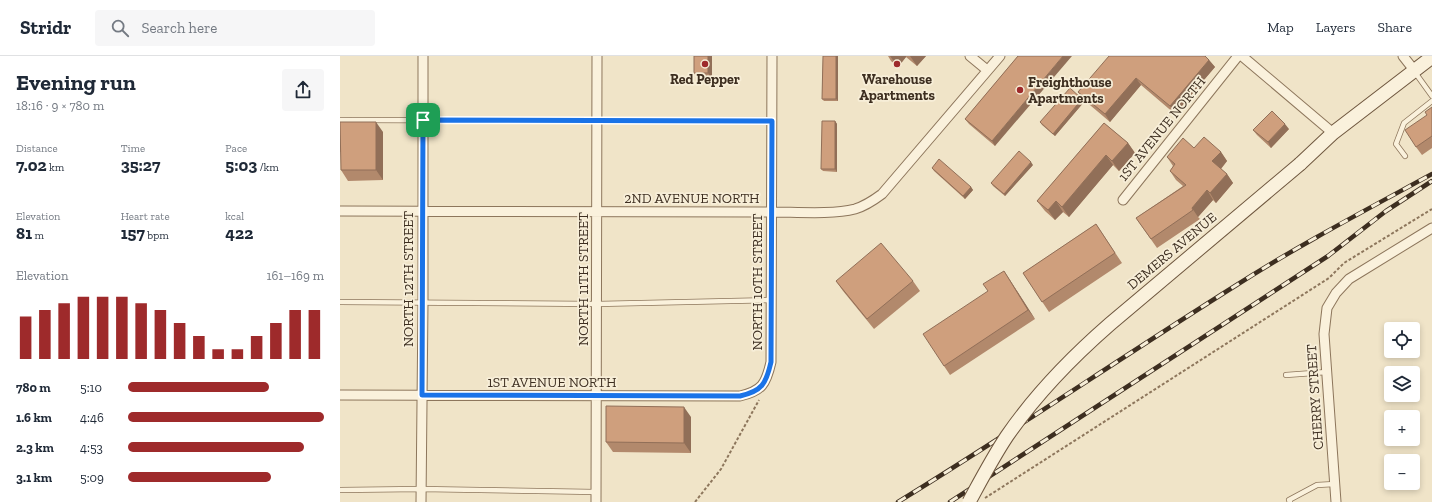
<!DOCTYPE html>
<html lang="en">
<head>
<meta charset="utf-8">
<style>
	body { margin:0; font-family:"Zilla Slab",serif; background:#f6f6f7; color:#1f2937; height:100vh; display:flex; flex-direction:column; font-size:15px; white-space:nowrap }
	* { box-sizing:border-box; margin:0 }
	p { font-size:13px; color:#747a83 }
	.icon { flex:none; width:22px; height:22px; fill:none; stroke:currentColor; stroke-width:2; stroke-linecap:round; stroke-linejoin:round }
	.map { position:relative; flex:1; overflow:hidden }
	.side { display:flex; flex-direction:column; background:#fff; width:340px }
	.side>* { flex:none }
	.controls { position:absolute; left:1044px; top:266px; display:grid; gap:8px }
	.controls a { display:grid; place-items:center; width:36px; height:36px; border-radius:4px; background:#fff; box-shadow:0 2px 6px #0003; font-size:20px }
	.pin { position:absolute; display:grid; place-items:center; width:34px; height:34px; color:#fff; margin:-17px; border-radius:8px; box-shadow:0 2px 6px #0006 }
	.round { display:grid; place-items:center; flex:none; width:42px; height:42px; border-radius:4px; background:#f6f6f7 }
	.headline { display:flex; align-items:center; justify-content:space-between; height:68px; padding:0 16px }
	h1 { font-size:22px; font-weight:800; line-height:30px }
	.figures { display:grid; grid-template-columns:repeat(3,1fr); gap:6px; height:68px; padding:4px 16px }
	.figures div { display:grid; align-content:center }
	.figures b { font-size:17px; font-weight:800 }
	.figures small { font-size:11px; font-weight:400 }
	.figures p { font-size:11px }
	.chart { height:112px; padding:8px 16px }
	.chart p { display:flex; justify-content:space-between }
	.chart svg { width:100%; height:72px; margin-top:4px; stroke:#9e2a2b; stroke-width:6 }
	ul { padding:0 16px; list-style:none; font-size:13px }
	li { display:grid; grid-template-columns:64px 48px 1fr; align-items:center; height:30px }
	li i { height:10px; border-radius:5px; background:#9e2a2b }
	header { display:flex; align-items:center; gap:24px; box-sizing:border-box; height:56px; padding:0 20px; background:#fff; border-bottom:1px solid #e0e1e3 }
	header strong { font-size:19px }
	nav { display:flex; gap:22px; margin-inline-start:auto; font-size:14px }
	.search { width:280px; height:36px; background:#f6f6f7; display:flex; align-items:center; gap:10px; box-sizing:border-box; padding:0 14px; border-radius:4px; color:#747a83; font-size:15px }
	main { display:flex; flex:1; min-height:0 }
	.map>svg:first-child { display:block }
</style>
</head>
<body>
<header>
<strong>Stridr</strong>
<div class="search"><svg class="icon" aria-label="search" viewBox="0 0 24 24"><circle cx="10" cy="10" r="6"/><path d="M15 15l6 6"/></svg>Search here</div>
<nav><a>Map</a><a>Layers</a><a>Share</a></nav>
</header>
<main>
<section class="side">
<div class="headline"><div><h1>Evening run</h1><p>18:16 · 9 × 780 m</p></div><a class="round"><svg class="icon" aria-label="share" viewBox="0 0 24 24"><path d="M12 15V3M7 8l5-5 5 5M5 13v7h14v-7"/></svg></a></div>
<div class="figures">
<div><p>Distance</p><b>7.02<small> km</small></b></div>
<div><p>Time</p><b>35:27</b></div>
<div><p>Pace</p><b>5:03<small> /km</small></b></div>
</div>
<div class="figures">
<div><p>Elevation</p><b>81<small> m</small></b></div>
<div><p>Heart rate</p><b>157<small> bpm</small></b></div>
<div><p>kcal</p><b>422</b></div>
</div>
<div class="chart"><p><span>Elevation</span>161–169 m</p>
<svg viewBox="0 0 160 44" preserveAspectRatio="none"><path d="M5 44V18M15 44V14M25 44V10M35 44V6M45 44V6M55 44V6M65 44V10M75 44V14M85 44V22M95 44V30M105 44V38M115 44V38M125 44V30M135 44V22M145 44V14M155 44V14"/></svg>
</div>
<ul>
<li><b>780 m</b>5:10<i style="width:72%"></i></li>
<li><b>1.6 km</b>4:46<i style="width:100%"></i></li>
<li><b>2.3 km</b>4:53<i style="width:90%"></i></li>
<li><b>3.1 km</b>5:09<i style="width:73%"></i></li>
</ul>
</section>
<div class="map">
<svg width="1092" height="446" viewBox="0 0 1092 446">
	<rect width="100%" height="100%" fill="#f0e4c8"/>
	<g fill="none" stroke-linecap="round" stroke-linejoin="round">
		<defs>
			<path id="lane" d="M1074 15 1092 40
				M0 64 432 65
				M1065 100 1056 88 1064 67 1092 45
				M0 246 257 248 431 244
				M946 319 987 316
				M0 434 81 433 256 436
				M950 446 949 444 977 429 995 428"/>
			<path id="street" d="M630 0 647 14
				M902 0 993 77
				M1063 0 1074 14
				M783 144 898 0
				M0 155 431 156C456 156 492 159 515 153 525 150 534 144 542 138L660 0
				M0 339 400 340C422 335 426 328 431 306L432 0
				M81 446 83 247V0
				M256 446 257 0
				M996 446 984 278 987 252 996 237 1009 223 1092 172"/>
			<path id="secondary" d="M960 108 993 77 1092 1"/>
		</defs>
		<!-- lane casing -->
		<use href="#lane" stroke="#8d765c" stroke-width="6"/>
		<!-- street casing -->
		<use href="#street" stroke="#8d765c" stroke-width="11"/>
		<!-- secondary casing -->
		<use href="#secondary" stroke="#6f573f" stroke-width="15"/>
		<!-- path -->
		<path stroke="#8d765c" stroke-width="2" stroke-dasharray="3 2" stroke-linecap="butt" d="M645 442 989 222 1004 207 1092 153
			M355 446 381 413 419 344"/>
		<!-- lane -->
		<use href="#lane" stroke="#faf1dc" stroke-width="4.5"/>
		<!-- street -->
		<use href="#street" stroke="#faf1dc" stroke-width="9"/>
		<!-- secondary -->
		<use href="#secondary" stroke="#faf1dc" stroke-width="13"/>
		<defs>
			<path id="rail" d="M558 446C672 376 782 301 895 230 959 189 1026 154 1092 118
				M610 446 988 200 1046 155 1092 125"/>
		</defs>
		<!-- rail casing -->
		<use href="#rail" stroke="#3d2e20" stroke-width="4.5"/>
		<!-- rail -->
		<use href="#rail" stroke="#f7eed8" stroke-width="3" stroke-dasharray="9" stroke-linecap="butt"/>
		<defs>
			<path id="secondary-bridge" d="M629 446C641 424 653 401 667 380 696 338 731 302 770 268L960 108"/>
		</defs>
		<!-- secondary-bridge casing -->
		<use href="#secondary-bridge" stroke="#6f573f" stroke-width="15" stroke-linecap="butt"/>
		<!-- secondary-bridge -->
		<use href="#secondary-bridge" stroke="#faf1dc" stroke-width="13"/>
	</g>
	<!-- wall -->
	<path fill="#b2896c" d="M354 0H372V23H358L354 17Z
		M483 0H498V45H484L482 43Z
		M548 0H586L577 10 566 1 558 11 551 5Z
		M678 0 655 90 629 68 625 63Z
		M869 4 875 11 835 58 801 29 770 66 744 44 738 36Z
		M742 43 744 46 715 80 702 69 700 66Z
		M1092 51V92L1082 99 1076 91 1087 59Z
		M495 65 497 68V116L483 115 481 113Z
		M0 66 43 76V124L8 125 1 114V96H0Z
		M764 67 788 87 795 97 779 115 773 109 729 161 723 156 715 164 705 155 697 145Z
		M949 73 931 92 917 79 913 74Z
		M881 96 887 105 881 113 887 118 893 127 876 147 873 144 858 161 860 163 817 192 796 162 843 130 836 124 830 115 833 110 827 101Z
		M693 109 665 140 653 130 651 127Z
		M592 112 631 131 633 134 625 143 594 115Z
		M756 168 782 207 709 256 683 217Z
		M664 215 695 263 610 319 604 310 648 235Z
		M496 225H573L580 235 534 273 503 235Z
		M351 361V397L273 396 266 386Z"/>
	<!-- shaded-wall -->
	<path fill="#916f58" d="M368 0H372V23L368 17Z
		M496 0H498V45L496 43Z
		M550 0H566V1L558 11Z
		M570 0H586L577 10Z
		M723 0H732L655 90 652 85Z
		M869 4 875 11 835 58 830 50Z
		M796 22 801 29 770 66 765 58Z
		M742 43 744 46 715 80 713 78Z
		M495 65 497 68V116L495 113Z
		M36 66 43 76V124L36 114Z
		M945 68 949 73 931 92 928 86Z
		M788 87 795 97 779 115 772 105Z
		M881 96 887 105 879 115 872 105Z
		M766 99 773 109 729 161 722 151Z
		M691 106 693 109 665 140 664 138Z
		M887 118 893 127 876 147 870 137Z
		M631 131 633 134 625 143 623 140Z
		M867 134 873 144 858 161 852 152Z
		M716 145 723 156 715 164 708 154Z
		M664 215 670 224 695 263 688 254Z
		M344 351 351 361V397L344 387Z"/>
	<!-- building -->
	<path fill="#cf9f7d" stroke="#916f58" d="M354 0H368V17H354Z
		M483 0H496V43H482Z
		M678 0H723L652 85 625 63Z
		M769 0H865L869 4 830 50 796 22 765 58 738 36Z
		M730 32 742 43 713 78 700 66Z
		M1092 51V80L1076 91 1065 74 1087 59 1085 56Z
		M932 55 945 68 928 86 913 74Z
		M482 65H495V113H481Z
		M0 66H36V114H1Z
		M764 67 788 87 772 105 766 99 722 151 716 145 708 154 697 145Z
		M864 81 881 96 872 105 887 118 870 137 867 134 852 152 853 154 811 183 796 162 846 129 830 115 835 108 827 101 843 82 854 92Z
		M679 95 691 106 664 138 651 127Z
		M599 103 631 131 623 140 592 112Z
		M756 168 775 197 702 246 683 217Z
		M541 187 573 225 527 263 496 225Z
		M664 215 688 254 604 310 583 278 648 235 643 228Z
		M266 350 344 351V387L266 386Z"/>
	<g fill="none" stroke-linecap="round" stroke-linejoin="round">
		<defs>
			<path id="route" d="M83 64 432 65 431 306C426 328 422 335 400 340L82 339Z"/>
		</defs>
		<!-- route casing -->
		<use href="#route" stroke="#fff" stroke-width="8"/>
		<!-- route -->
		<use href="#route" stroke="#1a73e8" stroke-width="5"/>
	</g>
	<!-- markers -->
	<g fill="#9e2a2b" stroke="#f7eed8" stroke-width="1.5">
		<circle cx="365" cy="8" r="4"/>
		<circle cx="557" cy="8" r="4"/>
		<circle cx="680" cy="34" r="4"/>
	</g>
	<g text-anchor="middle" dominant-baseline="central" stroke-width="3.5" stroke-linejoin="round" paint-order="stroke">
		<!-- poi labels -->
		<g font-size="14" font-weight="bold" fill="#3d2e20" stroke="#f7eed8">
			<text x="365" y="23">Red Pepper</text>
			<text x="557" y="23">Warehouse<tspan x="557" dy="16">Apartments</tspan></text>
			<text x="688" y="26" text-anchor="start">Freighthouse<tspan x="688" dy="16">Apartments</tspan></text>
		</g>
		<!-- street labels -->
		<g font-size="14" fill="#3d2e20" stroke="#f7eed8">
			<text transform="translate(822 73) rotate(-51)">1ST AVENUE NORTH</text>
			<text x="352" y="142">2ND AVENUE NORTH</text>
			<text transform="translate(832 195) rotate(-40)">DEMERS AVENUE</text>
			<text transform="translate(68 223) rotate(-90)">NORTH 12TH STREET</text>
			<text transform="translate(243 223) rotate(-90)">NORTH 11TH STREET</text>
			<text transform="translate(417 226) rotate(-90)">NORTH 10TH STREET</text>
			<text x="212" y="326">1ST AVENUE NORTH</text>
			<text transform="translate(975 341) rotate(-94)">CHERRY STREET</text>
		</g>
	</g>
</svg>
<div class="controls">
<a><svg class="icon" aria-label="locate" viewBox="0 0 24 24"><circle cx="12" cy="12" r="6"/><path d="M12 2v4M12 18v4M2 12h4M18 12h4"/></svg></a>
<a><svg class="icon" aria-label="layers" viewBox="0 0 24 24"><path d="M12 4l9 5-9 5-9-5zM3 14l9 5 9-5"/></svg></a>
<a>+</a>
<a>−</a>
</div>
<div class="pin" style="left:83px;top:64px;background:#1e9e55"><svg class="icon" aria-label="arrive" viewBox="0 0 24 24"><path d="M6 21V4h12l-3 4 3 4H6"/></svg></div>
</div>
</main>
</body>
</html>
